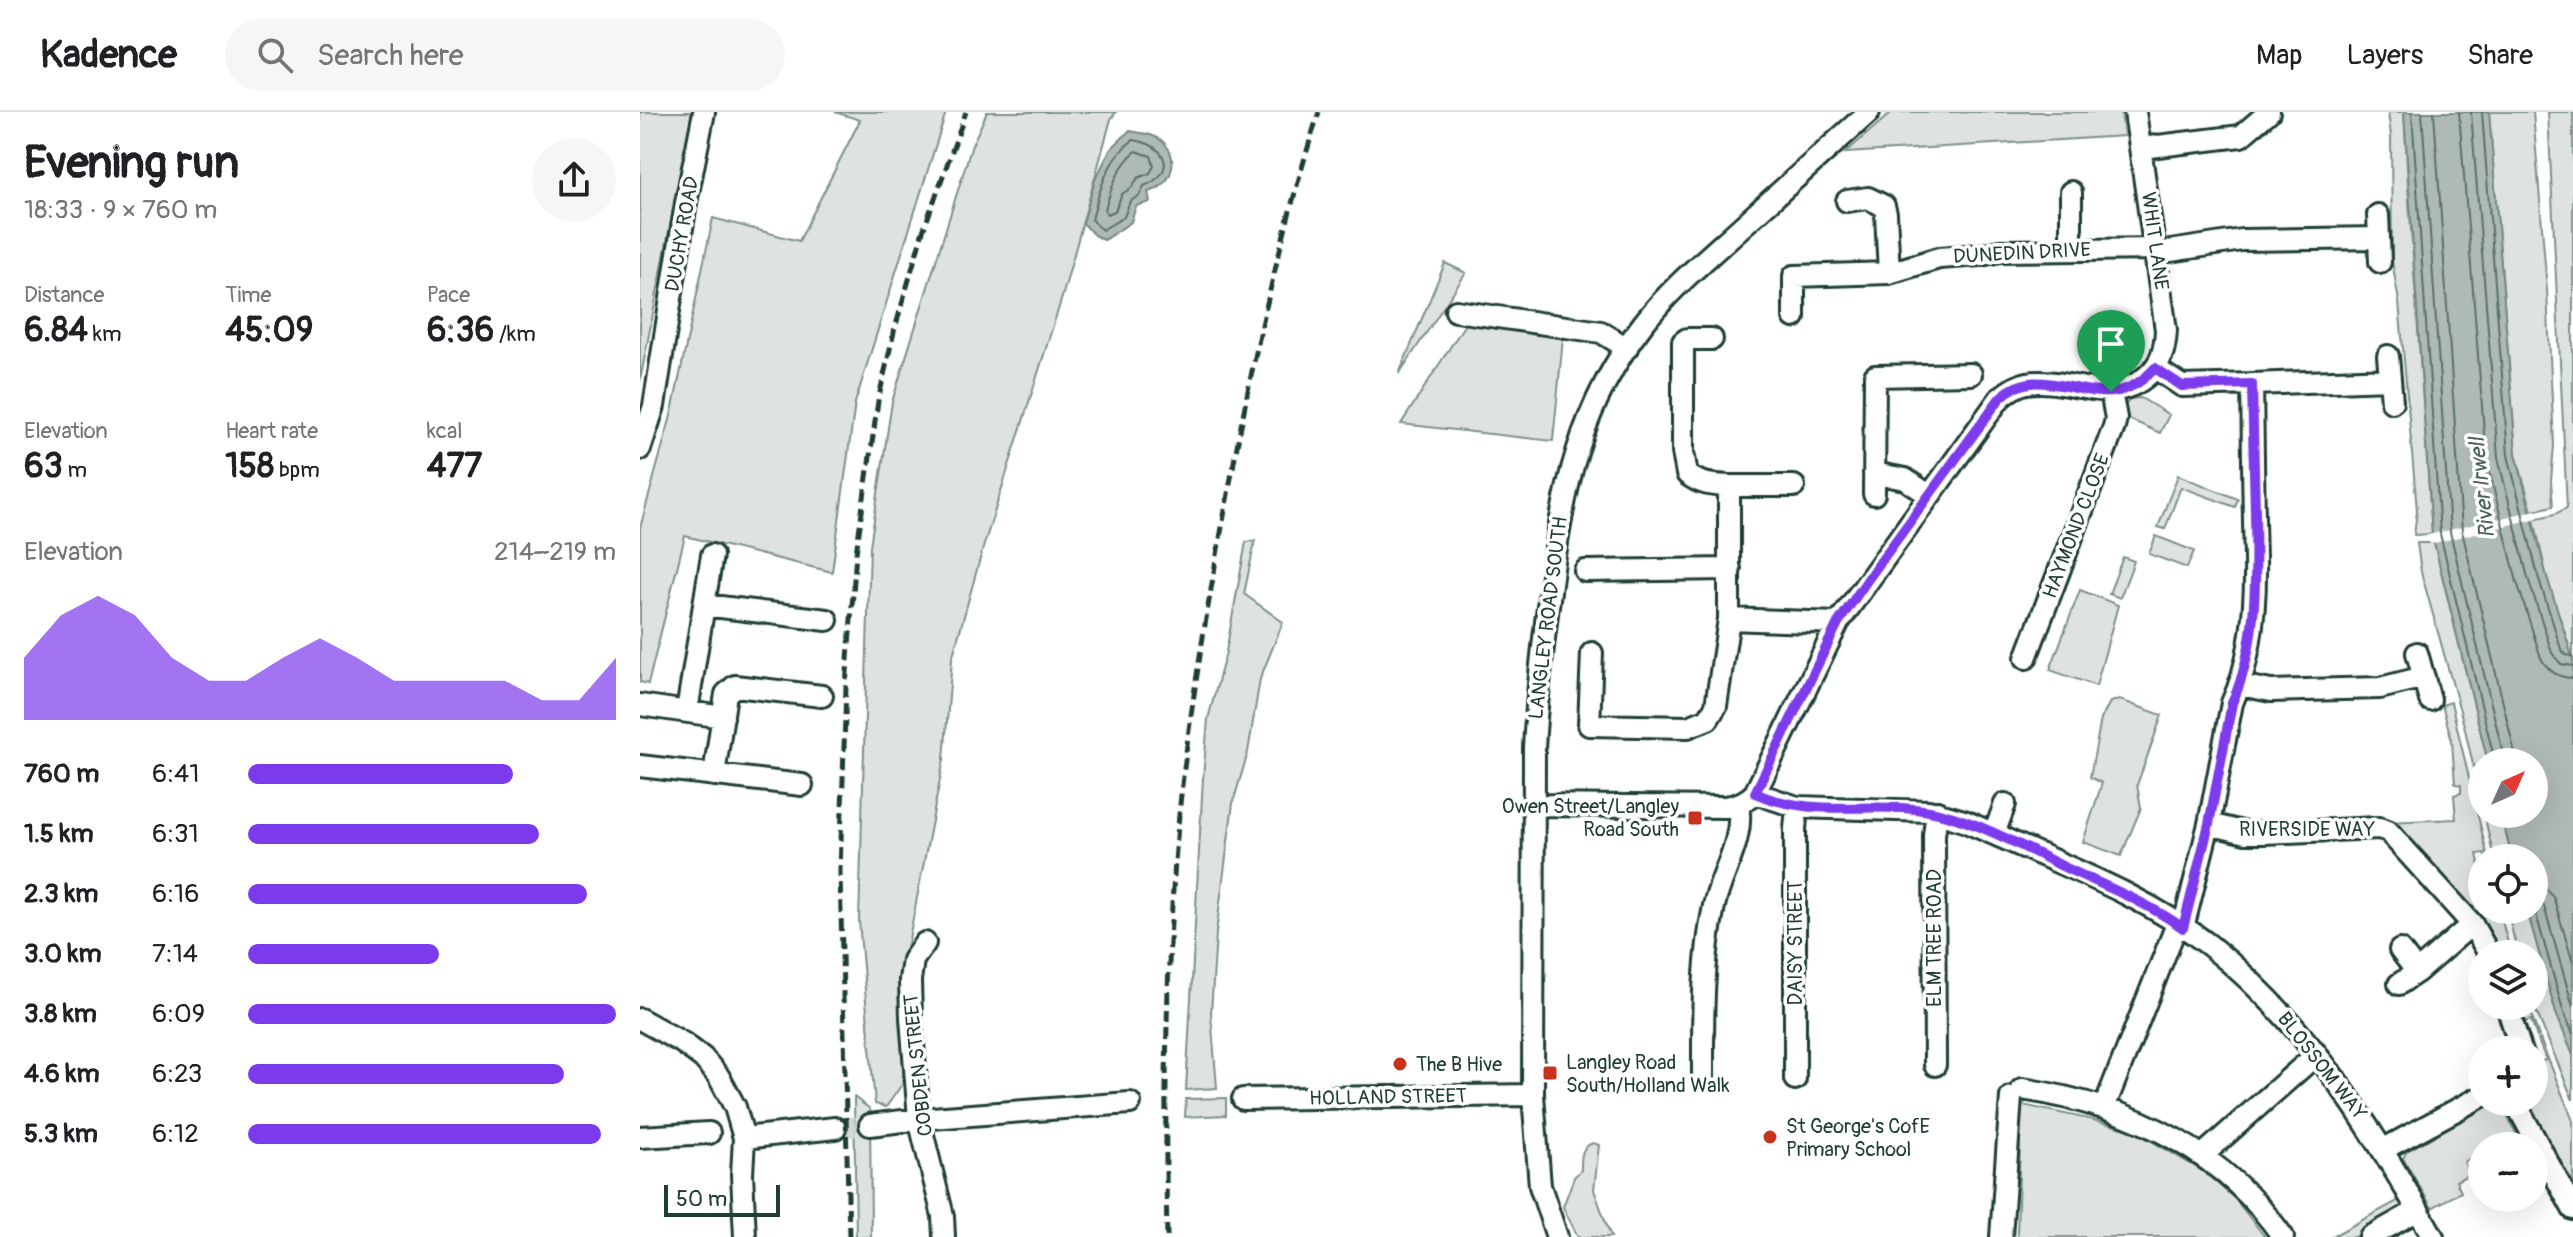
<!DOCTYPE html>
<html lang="en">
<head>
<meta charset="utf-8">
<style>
	body { margin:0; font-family:Pangolin,sans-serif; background:#f6f6f6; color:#202124; height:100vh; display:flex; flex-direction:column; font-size:30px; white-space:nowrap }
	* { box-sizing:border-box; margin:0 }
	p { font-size:26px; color:#757577 }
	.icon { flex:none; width:44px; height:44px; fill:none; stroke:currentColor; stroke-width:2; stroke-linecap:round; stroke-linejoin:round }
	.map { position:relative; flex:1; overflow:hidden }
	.drawer { display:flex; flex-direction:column; background:#fff; width:640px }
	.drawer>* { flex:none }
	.needle { width:52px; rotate:45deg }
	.buttons { position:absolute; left:1828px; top:636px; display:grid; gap:16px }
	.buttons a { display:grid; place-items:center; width:80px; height:80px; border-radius:50%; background:#fff; box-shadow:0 8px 32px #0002; font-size:40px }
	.scale { position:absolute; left:24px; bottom:20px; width:116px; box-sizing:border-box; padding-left:8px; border:4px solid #1f3d34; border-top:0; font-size:22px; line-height:28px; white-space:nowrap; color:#1f3d34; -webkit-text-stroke:6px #fff; paint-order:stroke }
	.pin { position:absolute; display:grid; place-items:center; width:68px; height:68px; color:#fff; margin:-82px -34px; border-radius:50% 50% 50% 0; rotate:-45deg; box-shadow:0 0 8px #0007 }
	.pin .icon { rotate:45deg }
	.round { display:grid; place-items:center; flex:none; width:84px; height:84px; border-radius:42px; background:#f6f6f6 }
	.head { display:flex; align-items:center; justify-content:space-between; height:136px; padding:0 24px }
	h1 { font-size:44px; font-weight:700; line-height:60px }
	.stats { display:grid; grid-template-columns:repeat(3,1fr); gap:12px; height:136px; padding:8px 24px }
	.stats div { display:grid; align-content:center }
	.stats b { font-size:34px; font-weight:700 }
	.stats small { font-size:22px; font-weight:400 }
	.stats p { font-size:22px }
	.chart { height:224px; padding:16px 24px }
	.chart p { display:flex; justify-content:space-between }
	.chart svg { width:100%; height:144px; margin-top:8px; fill:#7c3aed; opacity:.7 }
	ul { padding:0 24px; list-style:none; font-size:26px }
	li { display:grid; grid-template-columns:128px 96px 1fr; align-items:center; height:60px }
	li i { height:20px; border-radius:10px; background:#7c3aed }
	header { display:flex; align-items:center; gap:48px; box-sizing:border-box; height:112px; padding:0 40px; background:#fff; border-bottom:2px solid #e0e0e0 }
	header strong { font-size:38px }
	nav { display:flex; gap:44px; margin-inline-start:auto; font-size:28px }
	.search { width:560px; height:72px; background:#f6f6f6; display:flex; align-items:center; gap:20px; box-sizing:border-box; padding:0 28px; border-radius:44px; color:#757577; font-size:30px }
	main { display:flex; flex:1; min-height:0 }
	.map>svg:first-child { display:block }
</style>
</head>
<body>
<header>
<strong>Kadence</strong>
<div class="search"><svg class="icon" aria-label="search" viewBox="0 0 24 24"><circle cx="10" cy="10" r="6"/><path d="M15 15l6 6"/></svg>Search here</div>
<nav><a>Map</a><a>Layers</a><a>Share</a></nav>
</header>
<main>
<section class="drawer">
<div class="head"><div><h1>Evening run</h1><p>18:33 · 9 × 760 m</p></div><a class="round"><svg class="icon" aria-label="share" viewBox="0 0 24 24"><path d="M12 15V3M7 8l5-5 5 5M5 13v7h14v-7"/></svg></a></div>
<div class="stats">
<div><p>Distance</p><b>6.84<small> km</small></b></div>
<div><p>Time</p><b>45:09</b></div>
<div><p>Pace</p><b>6:36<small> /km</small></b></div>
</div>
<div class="stats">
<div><p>Elevation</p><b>63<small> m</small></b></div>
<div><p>Heart rate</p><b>158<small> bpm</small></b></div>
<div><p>kcal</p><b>477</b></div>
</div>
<div class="chart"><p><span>Elevation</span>214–219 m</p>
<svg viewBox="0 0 160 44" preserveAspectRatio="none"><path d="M0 44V25L10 12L20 6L30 12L40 25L50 32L60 32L70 25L80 19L90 25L100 32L110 32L120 32L130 32L140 38L150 38L160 25V44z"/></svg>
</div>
<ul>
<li><b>760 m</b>6:41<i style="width:72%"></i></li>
<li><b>1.5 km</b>6:31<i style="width:79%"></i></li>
<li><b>2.3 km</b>6:16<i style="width:92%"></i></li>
<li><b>3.0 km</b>7:14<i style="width:52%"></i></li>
<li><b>3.8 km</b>6:09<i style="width:100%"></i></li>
<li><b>4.6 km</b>6:23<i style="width:86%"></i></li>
<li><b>5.3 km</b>6:12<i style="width:96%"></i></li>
</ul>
</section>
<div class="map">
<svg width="1933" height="1125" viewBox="0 0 1933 1125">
	<rect width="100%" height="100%" fill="#fff"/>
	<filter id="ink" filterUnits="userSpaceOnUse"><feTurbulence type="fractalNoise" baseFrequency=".0125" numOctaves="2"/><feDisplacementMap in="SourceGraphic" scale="16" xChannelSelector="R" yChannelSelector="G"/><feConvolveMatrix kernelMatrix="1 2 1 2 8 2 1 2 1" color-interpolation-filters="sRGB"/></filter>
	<g filter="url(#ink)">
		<!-- green -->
		<path fill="#dee3e2" stroke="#7e908b" stroke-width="2" d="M0 0H52L0 269Z
			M195 0H306L215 291 192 460 45 424 8 572 0 570V416L32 300 73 106 159 129 220 8Z
			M347 0H476L471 7 423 182 343 436 312 547 304 647 268 832 263 971 246 995 235 992 219 809 230 434 252 290 332 33Z
			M1252 0H1481L1484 24 1205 41Z
			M1748 0H1764L1768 73 1792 422 1774 423 1777 399 1759 190 1752 149 1751 24Z
			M1849 0H1893L1907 178 1914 333 1911 369 1913 394 1892 399 1876 342Z
			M1908 0H1933V547L1906 462 1894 407 1915 402 1927 396Z
			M805 151 826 161 759 262Z
			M825 212 923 226 913 329 761 312Z
			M1501 286 1529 303 1520 321 1484 305V295L1490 287Z
			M1538 363 1598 387 1595 395 1541 375 1525 417 1518 415Z
			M1516 424 1554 439 1547 456 1509 442Z
			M615 429 604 482 643 510 620 567 608 640 593 691 576 821 571 902 577 976 546 978 563 666 568 607 586 540 606 430Z
			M1777 431H1794L1848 650H1842V692L1824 613 1781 460Z
			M1483 445 1494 449 1480 486 1469 482Z
			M1440 478 1478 493 1456 574 1410 558Z
			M1480 588 1522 603 1497 673 1501 696 1481 744 1443 730 1462 671 1450 665 1461 607 1470 590Z
			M1811 590 1848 746H1846L1844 741 1837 742 1842 764V798H1859L1871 842H1856L1747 710 1816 707 1814 683 1821 681V673L1815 672 1812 629 1802 593Z
			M1844 702H1861L1872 746H1854Z
			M1867 798H1887L1916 901 1933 943V988L1894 894V842H1878Z
			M1874 894H1888L1899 924 1897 925 1891 908 1884 910 1899 950 1906 948 1898 928 1900 927 1933 1009V1084L1883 990H1894V938H1889Z
			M214 985 230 997 231 1125H216Z
			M586 986V1003L545 1005 546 987Z
			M1854 990 1860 991 1883 1034H1842V1051L1837 1042 1824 1050 1830 1062 1816 1069 1821 1080 1792 1096 1763 1046 1767 1039Z
			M1378 992 1453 1008 1494 1019 1564 1060 1594 1086 1625 1125H1377L1381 998Z
			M953 1031 959 1033 954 1078 971 1125H938L923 1095 934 1065 941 1058C941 1046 940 1035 953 1031Z
			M1761 1087 1764 1093 1761 1100 1715 1125H1691Z"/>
		<!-- water -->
		<path fill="#afbab7" stroke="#758883" stroke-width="2" d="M1764 0H1849L1876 342 1906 462 1933 547V943L1916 901 1887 798H1894V746H1872L1861 702H1894V650H1848L1792 422Z
			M489 19C501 21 518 22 526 33 540 52 529 75 508 80L510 90 496 94 491 110 464 128 454 123 443 111 455 68 470 38Z"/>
		<!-- pier -->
		<path fill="#fff" d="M1896 398 1898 406 1790 432 1788 423Z"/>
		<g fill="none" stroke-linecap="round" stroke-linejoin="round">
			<!-- shore -->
			<path stroke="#596f68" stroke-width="2" d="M1772 0 1800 422 1855 650
				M1782 0 1810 420 1865 650
				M1794 0 1822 419 1877 650
				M1819 0 1846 346 1877 470 1901 546C1908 559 1918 566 1933 566
				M1831 0 1858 346 1888 466 1912 541 1921 552 1933 554
				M1842 0 1868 343 1898 464 1921 537 1926 543 1933 544
				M493 28C526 32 539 60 504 74L499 84 490 89 484 105 462 118 452 108C459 79 467 47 493 28Z
				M496 39 511 44 514 54 510 61 498 66 491 76 482 82 475 99 467 102 465 98C471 76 478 54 496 39Z
				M1894 768 1907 777 1914 787 1933 851
				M1894 782 1904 794 1933 895
				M1894 795 1923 898 1933 922"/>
			<!-- minor-tunnel -->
			<path stroke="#d2d8d6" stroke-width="20" stroke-dasharray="20 10" stroke-linecap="butt" d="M195 1016 230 1013"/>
			<defs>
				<path id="minor" d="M1501 36 1601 24 1629 0
					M1431 80V137
					M1207 89 1228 86 1244 94 1246 102 1249 161
					M1738 103 1740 150
					M1517 141 1602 128 1739 126
					M816 199 961 220 987 236
					M1154 205V164L1249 161 1299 146 1341 143 1360 139 1517 137
					M1072 227H1047L1043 230V340L1047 362C1061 373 1072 373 1089 374V507
					M1748 244 1752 290
					M1515 256 1542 274 1612 272C1613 330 1613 388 1615 445 1616 493 1612 547 1592 591L1569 712 1543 816
					M1612 272 1750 267
					M0 337 14 294 46 91 64 0
					M1234 361 1265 367 1289 383
					M1089 374H1154
					M1234 382 1235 264 1331 262
					M945 459 1090 457
					M64 493 187 508
					M952 541 949 613 1048 615 1068 607 1076 594 1089 507 1198 511
					M1777 541 1790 588
					M1386 546 1474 315 1476 306 1471 280
					M1600 573 1631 579 1740 576 1784 565
					M0 593 83 605
					M47 599 72 443
					M0 654 162 673
					M74 663 86 582 95 574 182 584
					M1115 681 1157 695 1289 699 1324 709 1354 722 1365 692
					M894 693 1085 695C1098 693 1106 690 1115 681L1198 511 1360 286C1368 279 1376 273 1387 271 1429 264 1472 296 1508 263 1522 251 1525 236 1526 218L1495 0
					M1569 712 1606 721H1624L1739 716 1748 719 1832 812 1849 842
					M1354 722C1426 755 1506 784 1569 833 1669 913 1732 1015 1793 1125
					M285 831 273 848 270 868 271 906 279 1007 303 1104 304 1125
					M1760 838 1777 860
					M1759 872 1777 860 1832 812
					M1867 894 1881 938
					M0 907 43 931 63 946 79 965 95 995 104 1026 102 1062 105 1125
					M1295 953 1294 723 1297 700
					M1063 967C1063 909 1062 851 1074 794 1081 761 1105 727 1098 693
					M1155 967V717L1157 695
					M1382 977C1487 993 1581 1036 1643 1125
					M603 987 893 983
					M1875 990 1933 1097
					M1464 996 1537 812
					M230 1013 279 1007 490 991
					M0 1025 69 1021
					M104 1026 195 1016
					M1744 1037 1842 984
					M1563 1043 1677 942
					M917 1125 900 1074 893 983 894 636C897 583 903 531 910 479 923 378 939 295 1003 212 1030 177 1065 148 1098 118 1141 79 1185 40 1229 0
					M1361 1125 1371 985
					M1730 1125 1778 1098"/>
			</defs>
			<!-- minor casing -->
			<use href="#minor" stroke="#1f3d34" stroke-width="26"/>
			<!-- minor -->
			<use href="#minor" stroke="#fff" stroke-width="20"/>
			<!-- rail -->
			<path stroke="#1f3d34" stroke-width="5" stroke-dasharray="12 6" stroke-linecap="butt" d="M209 1125 200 760 206 574 216 441 238 289 254 220 282 122 326 0
				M527 1125C524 974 526 823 542 673 553 579 569 486 586 393 610 261 638 128 679 0"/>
		</g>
	</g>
	<g fill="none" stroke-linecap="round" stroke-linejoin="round" filter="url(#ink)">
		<defs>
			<path id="route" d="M1515 256 1542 274 1612 272C1613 315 1614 359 1615 402 1616 464 1618 533 1592 591L1569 712 1543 816C1507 790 1464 774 1424 755 1384 735 1327 704 1283 698 1224 690 1172 706 1115 681L1198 511 1228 467 1360 286C1397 251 1437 287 1478 279 1493 276 1505 267 1515 256Z"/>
		</defs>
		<!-- route casing -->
		<use href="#route" stroke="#fff" stroke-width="16"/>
		<!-- route -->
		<use href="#route" stroke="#7c3aed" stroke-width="10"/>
	</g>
	<!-- markers -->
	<g fill="#c8321e" stroke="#fff" stroke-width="3">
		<rect x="1047" y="698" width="16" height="16" rx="4"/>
		<circle cx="760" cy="952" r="8"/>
		<rect x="902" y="953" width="16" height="16" rx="4"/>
		<circle cx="1130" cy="1025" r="8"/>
	</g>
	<g text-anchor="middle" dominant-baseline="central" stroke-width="7" stroke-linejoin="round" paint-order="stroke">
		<!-- street labels -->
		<g font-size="20" fill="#1f3d34" stroke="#fff">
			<text transform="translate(42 122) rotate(-80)">DUCHY ROAD</text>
			<text transform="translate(1515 129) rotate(82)">WHIT LANE</text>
			<text transform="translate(1382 141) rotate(-3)">DUNEDIN DRIVE</text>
			<text transform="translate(1436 414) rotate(-69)">HAYMOND CLOSE</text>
			<text transform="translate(908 506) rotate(-83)">LANGLEY ROAD SOUTH</text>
			<text x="1667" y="717">RIVERSIDE WAY</text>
			<text transform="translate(1294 826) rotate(-90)">ELM TREE ROAD</text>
			<text transform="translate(1155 831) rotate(-90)">DAISY STREET</text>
			<text transform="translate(278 953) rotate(-96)">COBDEN STREET</text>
			<text transform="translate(1682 954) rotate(52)">BLOSSOM WAY</text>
			<text transform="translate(748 985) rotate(-1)">HOLLAND STREET</text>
		</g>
		<!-- poi labels -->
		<g font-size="20" fill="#1f3d34" stroke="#fff" text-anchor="start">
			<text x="1039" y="694" text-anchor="end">Owen Street/Langley<tspan x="1039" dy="23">Road South</tspan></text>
			<text x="926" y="950">Langley Road<tspan x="926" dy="23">South/Holland Walk</tspan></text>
			<text x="776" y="952">The B Hive</text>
			<text x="1146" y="1014">St George's CofE<tspan x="1146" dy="23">Primary School</tspan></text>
		</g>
		<!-- water labels -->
		<g font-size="22" font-style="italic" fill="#4a625b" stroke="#fff">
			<text transform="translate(1842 376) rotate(-96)">River Irwell</text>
		</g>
	</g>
</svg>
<div class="buttons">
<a><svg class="needle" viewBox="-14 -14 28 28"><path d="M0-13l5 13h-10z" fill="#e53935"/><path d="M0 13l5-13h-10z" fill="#757577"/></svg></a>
<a><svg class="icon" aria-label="locate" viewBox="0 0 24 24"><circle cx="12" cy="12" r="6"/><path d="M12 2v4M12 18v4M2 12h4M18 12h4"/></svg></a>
<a><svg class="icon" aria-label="layers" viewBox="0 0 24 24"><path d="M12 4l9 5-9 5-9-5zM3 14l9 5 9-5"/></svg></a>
<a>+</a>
<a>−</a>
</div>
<div class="scale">50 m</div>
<div class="pin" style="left:1471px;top:280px;background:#1e9e55"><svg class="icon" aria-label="arrive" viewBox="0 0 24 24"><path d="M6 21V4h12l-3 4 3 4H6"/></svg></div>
</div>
</main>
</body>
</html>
